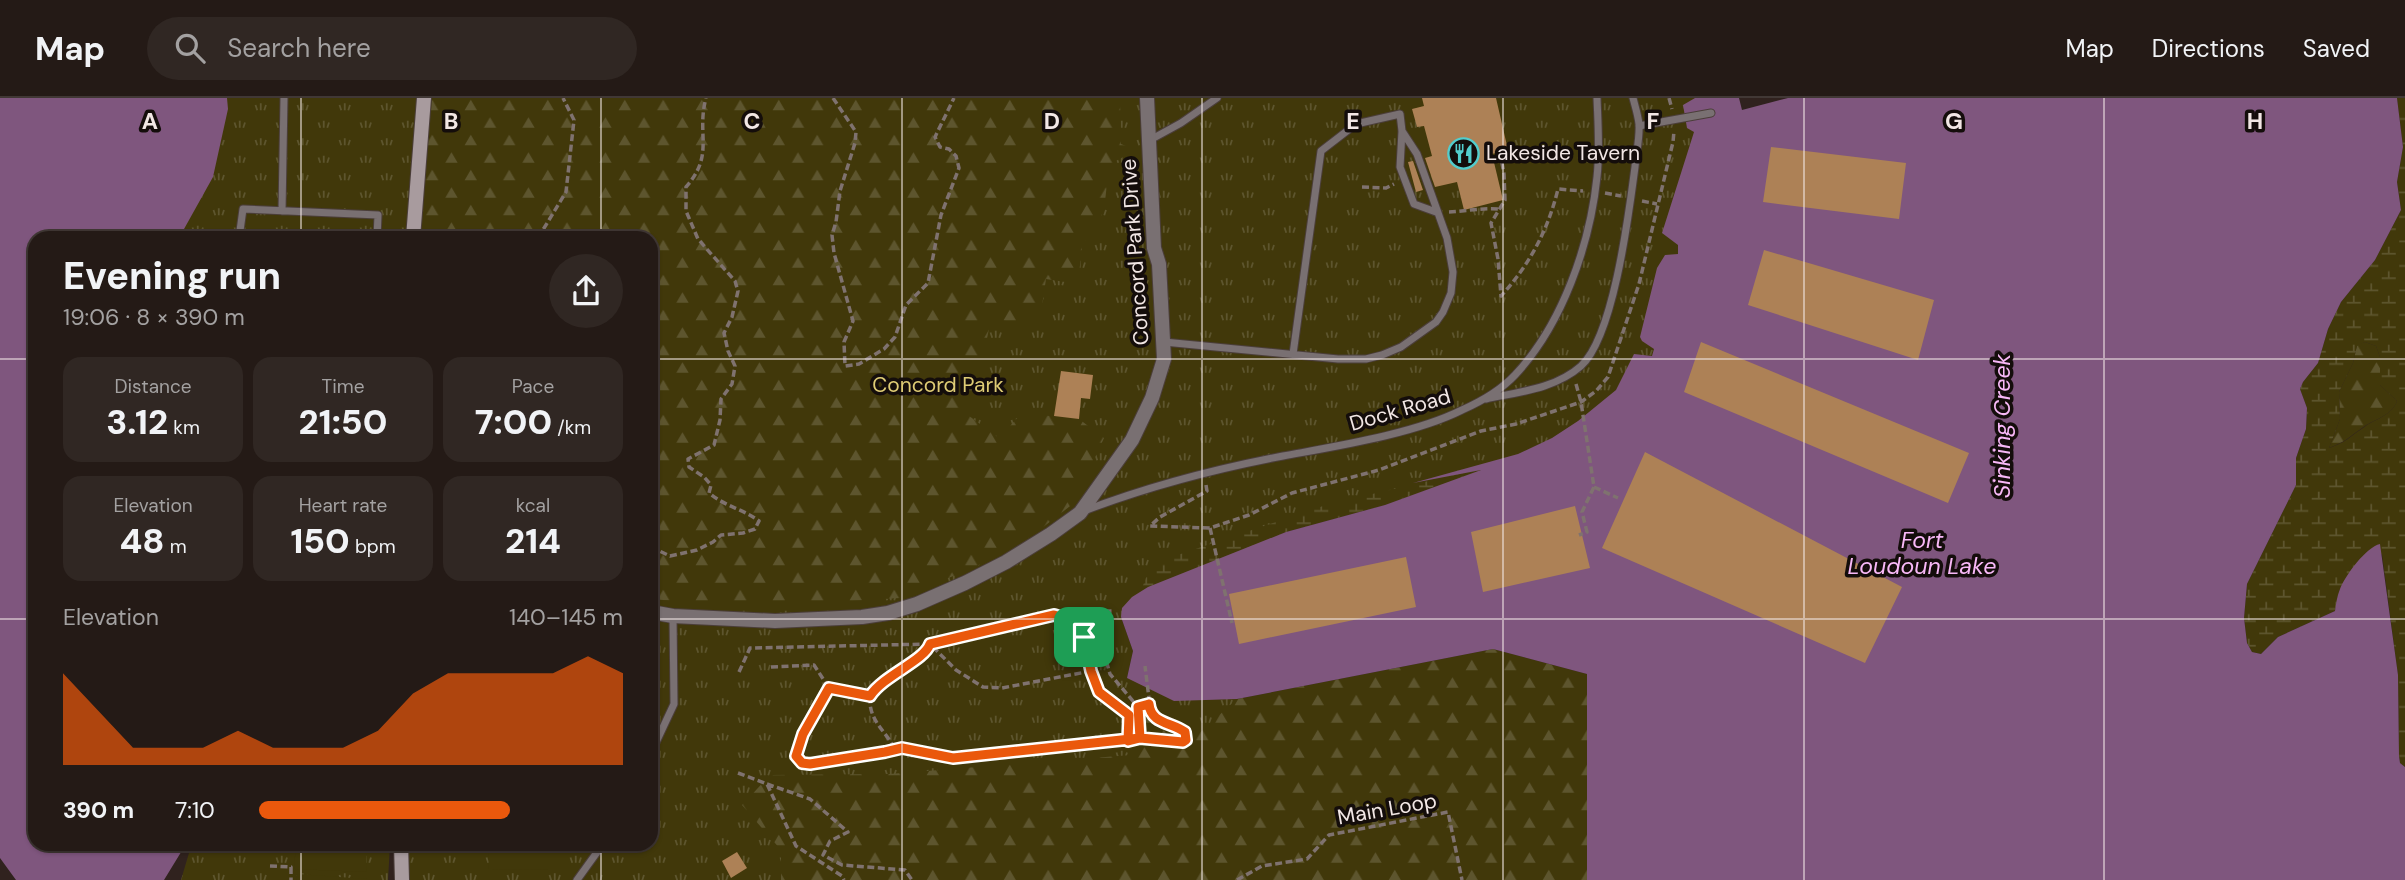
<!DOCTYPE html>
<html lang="en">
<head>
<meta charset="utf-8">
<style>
	body { margin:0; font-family:"DM Sans",sans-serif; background:#302723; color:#f1f3f6; height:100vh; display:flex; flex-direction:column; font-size:26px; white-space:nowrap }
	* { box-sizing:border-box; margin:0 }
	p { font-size:23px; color:#a3a1a1 }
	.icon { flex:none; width:38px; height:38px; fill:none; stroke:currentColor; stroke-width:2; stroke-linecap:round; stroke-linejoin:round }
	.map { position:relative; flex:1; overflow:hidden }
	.details { position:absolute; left:28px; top:133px; width:630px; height:620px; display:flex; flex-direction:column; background:#241a16; border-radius:21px; box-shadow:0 2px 5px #0004,0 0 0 2px #413835 }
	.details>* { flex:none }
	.pin { position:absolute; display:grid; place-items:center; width:60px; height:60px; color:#fff; margin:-30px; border-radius:14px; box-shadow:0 4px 10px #0006 }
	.round { display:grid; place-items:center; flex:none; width:74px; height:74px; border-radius:37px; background:#302723 }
	.head { display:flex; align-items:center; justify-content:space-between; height:119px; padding:0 35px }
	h1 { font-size:38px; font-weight:800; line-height:52px }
	.figures { display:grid; grid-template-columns:repeat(3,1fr); gap:10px; height:119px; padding:7px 35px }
	.figures div { display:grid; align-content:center; border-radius:18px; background:#302723; text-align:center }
	.figures b { font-size:35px; font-weight:800 }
	.figures small { font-size:19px; font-weight:400 }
	.figures p { font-size:19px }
	.chart { height:196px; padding:14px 35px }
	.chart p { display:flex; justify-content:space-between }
	.chart svg { width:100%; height:126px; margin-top:7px; fill:#ea580c; opacity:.7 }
	ul { padding:0 35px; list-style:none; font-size:23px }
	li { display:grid; grid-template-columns:112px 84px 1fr; align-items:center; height:52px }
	li i { height:18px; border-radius:9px; background:#ea580c }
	header { display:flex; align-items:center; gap:42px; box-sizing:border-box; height:98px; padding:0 35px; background:#241a16; border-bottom:2px solid #413835 }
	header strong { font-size:33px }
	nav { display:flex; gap:38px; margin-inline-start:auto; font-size:24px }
	.search { width:490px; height:63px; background:#302723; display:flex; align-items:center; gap:18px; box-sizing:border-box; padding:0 24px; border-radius:38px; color:#a3a1a1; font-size:26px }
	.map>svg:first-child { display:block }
</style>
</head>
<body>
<header>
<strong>Map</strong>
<div class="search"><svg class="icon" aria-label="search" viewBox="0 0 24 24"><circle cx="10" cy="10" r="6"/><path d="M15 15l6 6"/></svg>Search here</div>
<nav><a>Map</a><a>Directions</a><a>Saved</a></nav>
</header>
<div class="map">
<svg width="2405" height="782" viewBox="0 0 2405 782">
	<defs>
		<pattern id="grass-tufts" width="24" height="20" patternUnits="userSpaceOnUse" patternTransform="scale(1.75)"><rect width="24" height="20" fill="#41380a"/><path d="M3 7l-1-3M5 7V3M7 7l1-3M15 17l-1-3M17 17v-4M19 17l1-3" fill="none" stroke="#5d552e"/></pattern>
		<pattern id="forest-firs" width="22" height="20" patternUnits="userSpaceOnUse" patternTransform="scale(1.75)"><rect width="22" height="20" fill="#41380a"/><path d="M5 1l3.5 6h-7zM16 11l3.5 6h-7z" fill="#5d552e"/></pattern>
		<pattern id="wetland-marsh" width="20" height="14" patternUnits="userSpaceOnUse" patternTransform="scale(1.75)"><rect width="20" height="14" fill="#41380a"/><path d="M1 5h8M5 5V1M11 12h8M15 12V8" fill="none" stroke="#5d552e"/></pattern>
	</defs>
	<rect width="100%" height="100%" fill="#30221e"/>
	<!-- grass -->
	<path fill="url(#grass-tufts)" d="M212 0H1709L1677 211 1629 312 1468 378 1385 407 1286 434 1121 519 1133 553 1127 580 1237 601 1587 782H398V746H651V140H141Z
		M197 746H390L388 782H181L189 755Z"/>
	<!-- forest -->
	<path fill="url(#forest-firs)" d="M432 0H1120L1121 46 1136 52 1114 64 1107 85 1104 113 1082 148 1078 186 1046 181 1040 221 1031 226 991 221 978 284 961 312 999 340 1022 315 1079 321 1104 340 1074 405 1033 437 975 469 900 500 835 504 712 506 651 501V140H421Z
		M2365 244 2376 248 2380 259V287L2397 303C2392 318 2374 321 2362 330 2349 339 2345 344 2329 350L2340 321 2339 294 2353 265 2357 247Z
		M1493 551 1587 576V782H781V752L742 707 770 677 889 676 1131 657 1134 613 1190 643 1237 601Z"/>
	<!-- wetland -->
	<path fill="url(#wetland-marsh)" fill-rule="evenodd" d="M2397 0H2405V669L2400 665 2399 658 2398 577 2382 456 2340 491 2335 513 2278 539 2261 556 2252 554 2247 545 2244 520 2247 486 2296 387V360L2306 331 2307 310 2300 291 2303 284 2318 265 2328 231 2341 204 2375 162 2401 112 2397 84 2403 49ZM2365 244 2376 248 2380 259V287L2397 303C2392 318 2374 321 2363 330 2349 339 2347 344 2329 350L2340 321 2339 294 2353 265 2357 248Z
		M1485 370 1385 407 1286 434 1141 493 1151 466 1329 406Z"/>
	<!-- garden -->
	<path fill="#41380a" d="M296 746H367L366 774 294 771Z
		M488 746H550V771L489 772Z
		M297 776 367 781V782H296Z"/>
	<!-- water -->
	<path fill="#7f567e" d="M0 0H227L228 11 213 79 179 140H35V746H186L164 782H16L0 760Z
		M1695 0H2397L2403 49 2397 84 2401 112 2375 162 2341 204 2328 231 2318 265 2303 284 2300 291 2307 310 2306 331 2296 360V387L2247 486 2244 520 2247 545 2252 554 2261 556 2278 539 2335 513C2336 506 2337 498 2340 491 2345 478 2366 449 2380 446L2398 577 2399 658 2400 665 2405 669V782H1587V576L1493 551 1237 601 1174 603 1127 580 1133 553 1121 519 1122 510 1132 499 1148 489 1286 434 1385 407 1481 372 1413 385 1518 356 1552 340 1578 323 1616 292 1634 256 1652 258 1654 251 1642 243 1640 239 1657 170 1665 157 1678 156V147L1662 135 1694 34 1687 30 1683 7Z"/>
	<!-- pier -->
	<path fill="#30221e" d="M1739 0H1788L1742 12Z"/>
	<!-- building -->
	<path fill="#ad8156" d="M1422 0H1496L1508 52 1492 56 1503 102 1464 112 1457 84 1435 89 1425 60 1432 58 1424 28 1417 29 1412 11 1424 8Z
		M1771 49 1906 65 1899 121 1763 104Z
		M1413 63 1423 92 1416 94 1408 64Z
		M1764 152 1934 202 1918 262 1748 207Z
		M1701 244 1969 355 1948 405 1684 294Z
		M1061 273 1093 277 1090 301 1081 300 1079 321 1054 318Z
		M1645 354 1902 489 1865 565 1602 450Z
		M1575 408 1590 470 1483 494 1471 434Z
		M1406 459 1416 509 1239 546 1229 496Z
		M737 754 747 770 731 780 722 763Z"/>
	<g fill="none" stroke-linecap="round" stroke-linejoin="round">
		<defs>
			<path id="service" d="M1639 28 1711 15
				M1150 42 1181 25 1217 0
				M282 113 284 0
				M239 140 243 111 378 117 377 140
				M1164 244 1338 261H1366L1382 257 1401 249 1436 224 1443 214 1451 195 1453 174 1447 140 1417 56 1402 33
				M1293 256 1321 53 1356 26 1400 16 1402 33 1400 69 1414 106 1436 114
				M1486 301C1518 294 1555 291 1581 268 1614 238 1629 114 1635 69 1636 55 1640 40 1639 26 1638 17 1635 8 1633 0
				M1084 413C1149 388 1215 371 1283 358 1337 348 1414 336 1462 312 1480 304 1501 292 1515 277 1562 227 1590 147 1597 79 1600 53 1598 26 1597 0
				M651 655 674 606 673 518
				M577 782 603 746"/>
			<path id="minor" d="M651 514 673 518 775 523 862 519 888 515 917 506 965 485 1006 464 1051 436 1080 415 1132 342 1152 300 1164 261 1159 166 1154 150 1147 0"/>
			<path id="secondary" d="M413 140 424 0
				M401 746 402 782"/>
		</defs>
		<!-- service casing -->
		<use href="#service" stroke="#4b3e3a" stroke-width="9"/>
		<!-- minor casing -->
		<use href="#minor" stroke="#4b3e3a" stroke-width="16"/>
		<!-- secondary casing -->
		<use href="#secondary" stroke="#4b3e3a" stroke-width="16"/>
		<!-- path -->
		<path stroke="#7f726f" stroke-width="3.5" stroke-dasharray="7 3.5" stroke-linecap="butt" d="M833 0 856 34 855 45 840 93 836 124 832 137 834 155 853 223 844 244 845 268 859 266 884 251 895 239 906 207 928 185 941 117 959 70 956 58 949 51 940 49 935 39 954 0
			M1669 0 1672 11
			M1500 54 1504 76 1505 102 1491 125 1498 161 1501 198C1530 166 1548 132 1558 91L1583 93
			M1362 89 1386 90 1394 86
			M1605 95 1621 98
			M1642 103 1657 106
			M1449 114C1465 113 1482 110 1498 111
			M538 140 566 94 574 22 563 0
			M1576 286 1581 304 1594 389 1582 414 1587 434 1579 437
			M1206 387 1207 393 1160 419 1150 428 1210 430 1249 417 1292 395 1379 372 1481 333 1516 326 1581 304 1596 293 1608 279 1639 186 1673 44 1674 33
			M1594 389 1618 400
			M1210 430 1232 525
			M651 449 670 458 697 452 713 444 721 437 743 435 755 431 759 423C741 410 726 409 709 395L711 387 704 379 689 369 688 361 714 347 720 322 721 301 732 286 735 268 728 253 724 235 732 219 738 193 735 183 698 141 686 113V89C715 56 696 37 706 0
			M771 569 814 567 829 590 796 652 799 663 806 666 885 654 902 650 953 660 1028 651 1128 643 1140 640 1138 609 1110 576 1100 541 1083 514 1115 513
			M739 574 750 550 930 546 1042 518C1099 512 1078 563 1098 593 1105 603 1120 608 1129 617L1128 643
			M829 590 870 598C868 622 885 632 895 651
			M870 598C885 577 924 563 930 546L956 572 983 589 1002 590 1091 573
			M1140 640 1183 644 1187 638C1179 626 1162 627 1151 617L1145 568
			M738 675 767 686 796 748 842 778 844 782
			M767 686 810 701 848 734 830 743 823 757 842 767 905 772 912 782
			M270 768 291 769V782
			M1237 782 1262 768 1307 761 1329 737 1448 714 1462 782"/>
		<!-- service -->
		<use href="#service" stroke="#797072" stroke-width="7"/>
		<!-- minor -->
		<use href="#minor" stroke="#797072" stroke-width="14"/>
		<!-- secondary -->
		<use href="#secondary" stroke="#a89b9e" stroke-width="14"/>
	</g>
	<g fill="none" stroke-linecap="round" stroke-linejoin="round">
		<defs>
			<path id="route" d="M1084 539 1071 522 1054 517 930 546C924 563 884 577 870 598L829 590 803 636 796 658 802 665 810 666 885 654 902 650 953 660 1140 640 1183 644 1186 642 1185 634C1171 624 1151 626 1149 606L1138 609 1140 640 1128 643 1129 617 1099 594 1091 573 1084 539"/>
		</defs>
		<!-- route casing -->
		<use href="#route" stroke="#fff" stroke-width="14"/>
		<!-- route -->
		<use href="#route" stroke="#ea580c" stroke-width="9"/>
	</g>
	<!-- grid -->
	<path fill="none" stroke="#f2e7e5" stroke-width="2" stroke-opacity="0.55" d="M301 0V140M601 0V140M902 0V782M1202 0V782M1503 0V782M1804 0V782M2104 0V782M0 261H35M651 261H2405M0 521H35M651 521H2405M301 746V782M601 746V782"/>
	<!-- icons -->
	<defs>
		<symbol id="restaurant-ring" viewBox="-11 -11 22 22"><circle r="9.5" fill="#140d0b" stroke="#52cdcd" stroke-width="1.5"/><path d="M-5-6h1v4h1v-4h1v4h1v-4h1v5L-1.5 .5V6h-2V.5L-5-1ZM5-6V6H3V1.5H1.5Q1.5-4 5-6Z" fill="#52cdcd"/></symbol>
	</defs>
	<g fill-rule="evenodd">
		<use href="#restaurant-ring" x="1446" y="38" width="35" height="35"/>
	</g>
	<g text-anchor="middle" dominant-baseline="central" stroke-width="7" stroke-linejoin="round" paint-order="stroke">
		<!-- poi labels -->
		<g font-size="21" fill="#f2e7e5" stroke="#140d0b" text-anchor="start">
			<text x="1486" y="55">Lakeside Tavern</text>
		</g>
		<!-- street labels -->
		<g font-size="21" fill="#f2e7e5" stroke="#140d0b">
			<text transform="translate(1135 154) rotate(-94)">Concord Park Drive</text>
			<text transform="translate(1400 312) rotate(-16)">Dock Road</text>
			<text transform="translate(1387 711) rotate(-10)">Main Loop</text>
		</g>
		<!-- park labels -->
		<g font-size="21" fill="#dfcc75" stroke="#140d0b">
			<text x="938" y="287">Concord Park</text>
		</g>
		<!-- water labels -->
		<g font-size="23" font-style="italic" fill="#f8b8f7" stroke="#140d0b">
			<text transform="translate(2002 328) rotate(-90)">Sinking Creek</text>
			<text x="1922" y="442">Fort<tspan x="1922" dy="26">Loudoun Lake</tspan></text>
		</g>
	</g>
	<g font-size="23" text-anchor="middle" font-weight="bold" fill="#f2e7e5" stroke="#140d0b" stroke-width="7" stroke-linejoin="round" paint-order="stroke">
		<text x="150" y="31">A</text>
		<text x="451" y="31">B</text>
		<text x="752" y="31">C</text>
		<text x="1052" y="31">D</text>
		<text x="1353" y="31">E</text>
		<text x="1653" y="31">F</text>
		<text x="1954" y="31">G</text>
		<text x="2255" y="31">H</text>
	</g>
</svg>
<div class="pin" style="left:1084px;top:539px;background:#1e9e55"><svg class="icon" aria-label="arrive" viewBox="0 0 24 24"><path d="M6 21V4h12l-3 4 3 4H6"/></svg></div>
<section class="details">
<div class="head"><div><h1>Evening run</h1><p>19:06 · 8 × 390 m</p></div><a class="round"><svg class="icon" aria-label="share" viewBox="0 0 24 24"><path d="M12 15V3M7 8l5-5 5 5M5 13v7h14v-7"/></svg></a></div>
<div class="figures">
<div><p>Distance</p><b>3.12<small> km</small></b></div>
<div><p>Time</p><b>21:50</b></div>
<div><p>Pace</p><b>7:00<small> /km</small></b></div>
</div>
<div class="figures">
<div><p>Elevation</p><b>48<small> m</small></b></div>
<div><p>Heart rate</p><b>150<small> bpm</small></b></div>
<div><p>kcal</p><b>214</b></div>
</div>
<div class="chart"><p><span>Elevation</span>140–145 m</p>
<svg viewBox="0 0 160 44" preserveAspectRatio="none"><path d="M0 44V12L10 25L20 38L30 38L40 38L50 32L60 38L70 38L80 38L90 32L100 19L110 12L120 12L130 12L140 12L150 6L160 12V44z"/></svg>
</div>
<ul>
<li><b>390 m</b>7:10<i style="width:69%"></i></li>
</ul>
</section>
</div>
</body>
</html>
